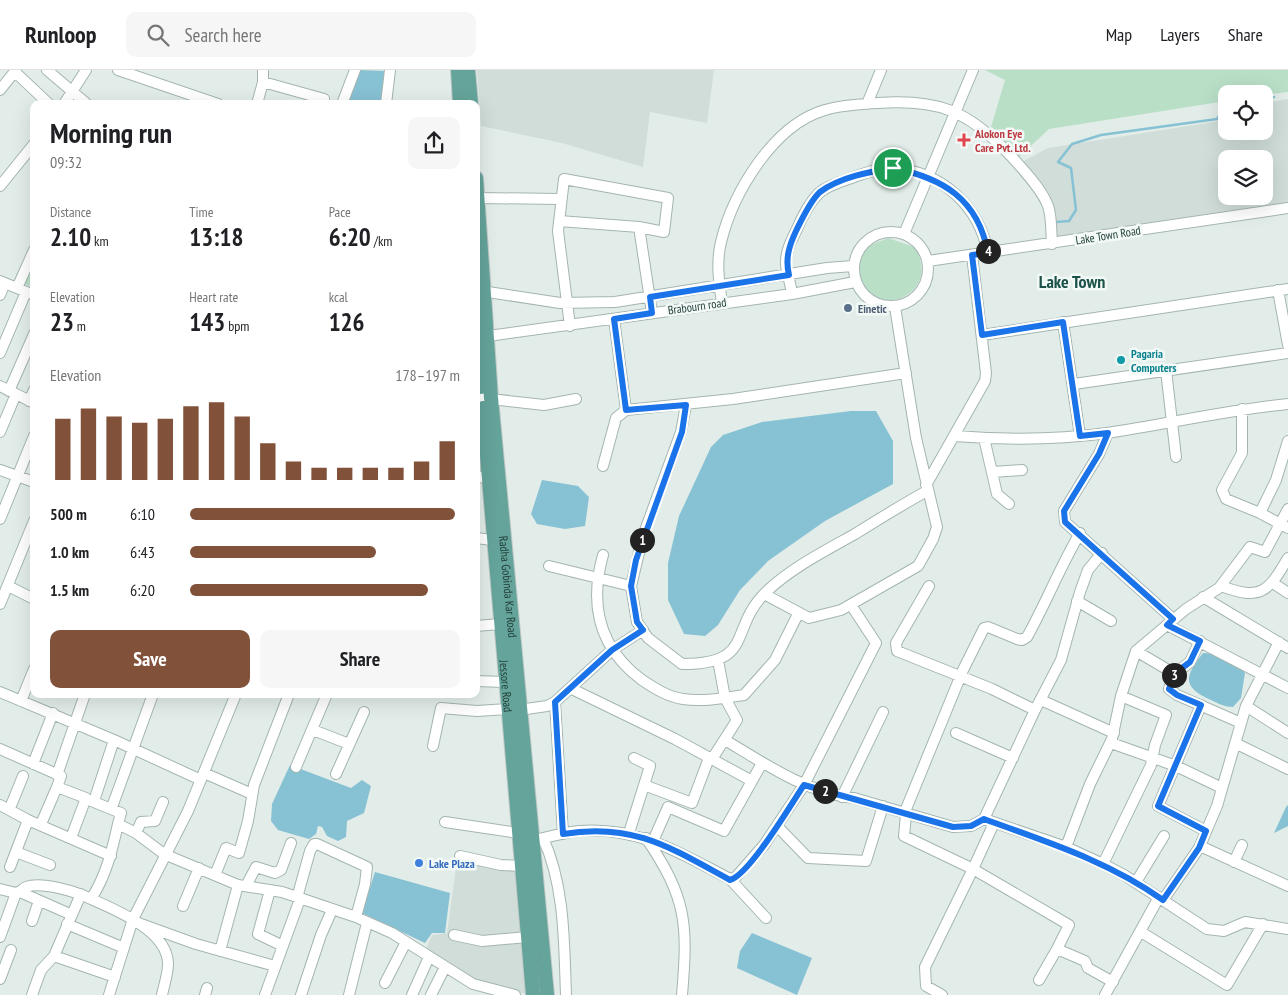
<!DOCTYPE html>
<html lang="en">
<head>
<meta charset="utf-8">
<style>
	body { margin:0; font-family:"PT Sans Narrow",sans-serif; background:#f6f6f6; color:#202124; height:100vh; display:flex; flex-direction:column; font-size:19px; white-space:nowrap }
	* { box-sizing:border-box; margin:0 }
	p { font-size:16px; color:#757577 }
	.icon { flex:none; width:28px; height:28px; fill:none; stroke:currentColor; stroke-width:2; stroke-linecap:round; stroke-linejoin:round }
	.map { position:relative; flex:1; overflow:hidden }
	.details { position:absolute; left:30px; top:30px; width:450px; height:598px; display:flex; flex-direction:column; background:#fff; border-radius:10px; box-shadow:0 5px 20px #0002 }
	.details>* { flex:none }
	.fabs { position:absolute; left:1218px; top:15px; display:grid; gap:10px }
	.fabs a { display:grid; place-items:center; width:55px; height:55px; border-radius:10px; background:#fff; box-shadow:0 5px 20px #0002; font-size:25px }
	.pin { position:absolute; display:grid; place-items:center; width:42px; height:42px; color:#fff; margin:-21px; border:2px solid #fff; border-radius:50%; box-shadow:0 1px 5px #0007 }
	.km { position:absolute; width:25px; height:25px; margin:-12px; border-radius:50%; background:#222; color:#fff; font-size:14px; line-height:25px; text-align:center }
	.round { display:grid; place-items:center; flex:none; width:52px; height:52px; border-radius:10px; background:#f6f6f6 }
	.overview { display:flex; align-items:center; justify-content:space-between; height:85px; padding:0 20px }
	h1 { font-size:28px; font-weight:800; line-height:38px }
	.stats { display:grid; grid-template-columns:repeat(3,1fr); gap:8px; height:85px; padding:5px 20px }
	.stats div { display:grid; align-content:center }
	.stats b { font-size:25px; font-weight:800 }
	.stats small { font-size:14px; font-weight:400 }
	.stats p { font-size:14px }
	.chart { height:140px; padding:10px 20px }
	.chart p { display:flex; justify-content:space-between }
	.chart svg { width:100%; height:90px; margin-top:5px; stroke:#81513a; stroke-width:6 }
	.button { display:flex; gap:10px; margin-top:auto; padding:10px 20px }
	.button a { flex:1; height:58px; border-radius:10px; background:#81513a; color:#fff; font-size:20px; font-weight:800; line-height:58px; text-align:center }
	.button a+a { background:#f6f6f6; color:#202124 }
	ul { padding:0 20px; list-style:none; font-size:16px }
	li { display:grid; grid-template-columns:80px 60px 1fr; align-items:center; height:38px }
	li i { height:12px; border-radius:6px; background:#81513a }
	header { display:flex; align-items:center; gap:30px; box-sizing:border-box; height:70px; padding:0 25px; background:#fff; border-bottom:1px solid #e0e0e0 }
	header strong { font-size:24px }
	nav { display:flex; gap:28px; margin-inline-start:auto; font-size:18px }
	.search { width:350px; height:45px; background:#f6f6f6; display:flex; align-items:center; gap:12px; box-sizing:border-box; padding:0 18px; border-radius:10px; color:#757577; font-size:19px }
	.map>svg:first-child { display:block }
</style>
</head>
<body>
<header>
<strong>Runloop</strong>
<div class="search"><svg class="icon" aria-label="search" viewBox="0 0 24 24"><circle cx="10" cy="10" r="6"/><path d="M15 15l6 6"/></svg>Search here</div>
<nav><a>Map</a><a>Layers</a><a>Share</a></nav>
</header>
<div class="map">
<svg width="1288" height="925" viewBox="0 0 1288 925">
	<rect width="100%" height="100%" fill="#e2ede9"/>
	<!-- built -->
	<path fill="#d0ddd8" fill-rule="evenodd" d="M477 0H714L707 53 650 42 643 97 562 73 481 56Z
		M1288 29V133L1056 168 1051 133 1022 92 1048 78 1220 51 1226 43V61H1264V33ZM1226 89H1264V126H1226Z
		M457 790 500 799 519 800 528 924 481 915 425 882 432 865 447 863Z"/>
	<!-- green -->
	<path fill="#b9dfc7" d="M985 0H1288V22L1264 25 1226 24V31L1049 59 1018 88 991 57 1005 10Z
		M888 168 917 178C919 186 923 197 921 205 920 213 914 220 908 224 878 247 838 200 866 178 872 173 882 171 888 168Z
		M34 174V217L17 211Z"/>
	<!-- water -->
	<path fill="#87c1d4" d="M359 0 386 1 384 34H346Z
		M851 341H876L893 371V414L825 451 768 491 740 520 718 555 705 566 684 564 668 530V493L679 446 711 377 723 365 762 352Z
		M542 410 578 416 589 427 585 456 565 459 537 454 531 444Z
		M1203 583C1217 583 1237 592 1245 603L1241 628 1233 637C1225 637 1219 634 1211 630 1181 617 1185 606 1203 583Z
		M290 695 351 718 362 710 371 716 364 743 347 751 346 767 338 771 327 766 322 757 318 756 316 764 309 769 278 760 271 751 272 734Z
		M1288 735V756L1274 763 1286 737Z
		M375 802 450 823 445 863H432L425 873 362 843Z
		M752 863 812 888 797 925 737 898 740 881Z"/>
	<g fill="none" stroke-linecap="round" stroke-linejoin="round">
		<!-- stream -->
		<path stroke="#87c1d4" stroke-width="2.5" d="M1264 29 1274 27
			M1056 152 1069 151 1076 140 1071 98 1058 92 1072 74 1101 65 1217 49 1226 35"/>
		<defs>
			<path id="minor" d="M47 0 87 34
				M118 0 218 34
				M15 2 49 34
				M263 12 324 29 323 34
				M0 20 16 0
				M64 34 86 0
				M257 34 263 12V0
				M342 34 355 0
				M386 34 390 0
				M867 34 881 0
				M0 116 34 74
				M478 128 560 129
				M559 151 639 157 652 243
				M854 199a37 37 0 1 1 74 0a37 37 0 1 1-74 0Z
				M904 164 973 0
				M928 191 1288 138
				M0 211 34 225
				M17 218 34 180
				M1278 220 1288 275
				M476 223 488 222 560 233 615 232 827 198 853 196
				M792 224C791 215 787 204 786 195 785 182 792 169 797 159 802 147 810 132 819 123 828 115 843 111 854 107 865 103 881 97 894 98 942 102 979 136 988 183
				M0 225 5 213
				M722 233C719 213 716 192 721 172 733 123 773 55 825 40 841 35 861 34 878 33 938 29 967 40 1009 84 1021 97 1042 119 1048 136 1052 147 1051 162 1052 174
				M614 249 626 340
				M1063 252 1080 366
				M570 256 558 161 564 109 668 128 664 162 639 157
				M982 265 1288 219
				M481 267 792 224 855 212
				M0 283 26 222
				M1166 300 1176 387
				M1074 314 1288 283
				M0 316 34 333
				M9 321 34 264
				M482 328 544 335 576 329
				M29 331 34 320
				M686 335 681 362 643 466 631 516 637 552 648 568 682 594C756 594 728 559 766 522 791 498 825 481 855 464 879 449 903 434 927 421
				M1242 339V383L1222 420 1226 429 1260 443 1288 458
				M0 362 16 324
				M1108 363 1099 384 1064 441 1065 452 1173 549
				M955 366C1006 370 1056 370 1107 363 1168 354 1227 340 1288 334
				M984 368 997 424 1009 434
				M603 396 616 348 626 340 733 329 906 303
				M0 400 34 412
				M992 402 1022 400
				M476 408 487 406
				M926 415 985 311 986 303 972 185
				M1260 443 1276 410 1288 371
				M0 449 34 366
				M476 468 500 471
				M603 485C589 535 599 578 642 610 654 618 668 627 683 629 703 632 725 628 744 625L775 590 798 544
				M549 496 631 516
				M1273 513 1288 523
				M8 516 34 529
				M929 516 896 573 897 581 992 619 1035 640
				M1221 516C1261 531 1268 522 1288 488
				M764 524 809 548 841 540 918 496 933 469 937 457 916 368 895 237
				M1203 527 1288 578
				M1077 531 1111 551
				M0 534 34 451
				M1167 555 1288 618
				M476 556 500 554
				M1200 571 1190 592 1175 604 1169 619 1177 625 1241 653
				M1136 581 1175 604
				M476 611 505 612
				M572 619 675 669 752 711
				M0 622 114 670 201 710
				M1041 630 1114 663
				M21 631 34 599
				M555 632 563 764
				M1201 635 1158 736 1206 761
				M1246 636 1288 663
				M519 640 547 636 555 632 612 580 643 560
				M313 660 349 674
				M956 663 1013 688
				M725 670C765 694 807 723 854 728L953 757 971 756 984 749 1035 640 1061 590 1080 522 1088 500 1102 483
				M1111 673 1176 696 1222 718
				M1235 673 1288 699
				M433 676 441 638 477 641 508 639
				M0 679 61 706 57 717 86 728 71 768
				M712 689 737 650 725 628 718 590
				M33 694 53 643
				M296 697 327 624
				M204 703 252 724
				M336 704 364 642
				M57 705 85 624
				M644 715 692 733 709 688
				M842 727 883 642
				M89 730 121 743 118 754
				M94 731 114 670
				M0 735 28 750 111 786
				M112 737 153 624
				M10 738 23 706
				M904 744 963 600 984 558 988 557 1017 569 1022 570 1027 567C1046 533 1060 497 1080 463
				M906 745 904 766 973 799 925 897 926 916 942 925
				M984 749 1066 777 1103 794 1124 805 1207 859 1224 861 1245 852 1288 859
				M445 752 518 763
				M994 753 973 799 1069 855 1057 879 1085 891 1088 898 1113 912
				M41 754 57 717
				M777 756 808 788 866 791 883 736
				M136 763 141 752 155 751 163 732
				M629 763 650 696 634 688
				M543 768C565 816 564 873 566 925
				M646 768C687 828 688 854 682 925
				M653 771 668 737 724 761 762 693
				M527 772C544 768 561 763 579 761 638 756 680 783 730 809L735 808 764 775 804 715 876 573 851 535
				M1200 776 1288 816
				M1066 777 1090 714 1112 669 1121 626 1136 581 1186 539 1219 518 1250 477 1265 482 1288 439
				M16 782 50 795
				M460 786 501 795 521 796
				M1234 792 1242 775
				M1103 794 1151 695 1155 675 1166 645 1121 626
				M10 797 28 750
				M215 805 226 778 239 783 248 751 254 715 289 624
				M730 809 766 848
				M1136 812 1164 766
				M246 816 256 797 275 803 281 800 291 773
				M0 819 16 823 0 867
				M270 820 258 864 283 876
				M20 822 72 845
				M16 823C21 822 22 819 26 817 42 811 77 822 91 829 106 806 112 781 118 754L136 763 164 784 238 815 282 822 356 847 392 863 473 914 515 925
				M297 828 310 781 314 774H317L367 797 365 814 356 847
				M91 829C116 840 168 861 168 894 168 904 164 915 162 925
				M1163 830 1199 778 1217 736 1246 636 1279 572
				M183 836 199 798
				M32 851 39 831
				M138 853 196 874 275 896
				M67 854 124 878
				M1141 862 1227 915 1263 854
				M454 865 482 871 527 867
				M220 881 238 815
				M54 886 115 907
				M0 909 11 880
				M1039 910 1057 879
				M385 913 406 872
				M32 925 41 900 54 886 81 824
				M109 925 133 849 188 741 236 624
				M205 925 207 918
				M265 925 300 829
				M301 925 321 865 332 840
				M349 925 367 853
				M412 925 429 887
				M431 925 445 897
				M1105 925 1159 827"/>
			<g id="major">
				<path d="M458 0 460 34"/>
				<path d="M468 0 471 34"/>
				<path id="s1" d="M476 108 491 328 547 925"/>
				<path d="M476 247 481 317"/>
				<path id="s2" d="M483 338 533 925"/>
			</g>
		</defs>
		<!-- minor casing -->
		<use href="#minor" stroke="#a4b5b1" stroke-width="12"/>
		<!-- major casing -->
		<use href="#major" stroke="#c1c9c8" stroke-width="16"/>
		<!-- minor -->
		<use href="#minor" stroke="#fff" stroke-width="10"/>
		<!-- major -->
		<use href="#major" stroke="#64a49a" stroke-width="14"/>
	</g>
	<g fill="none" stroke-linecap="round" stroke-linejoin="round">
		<defs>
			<path id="route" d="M893 98C943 108 978 129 988 183L972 185 982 265 1063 252 1080 366 1108 363 1099 384 1064 441 1065 452 1173 549 1167 555 1200 571 1190 592 1174 604 1169 619 1177 625 1201 635 1158 736 1206 761 1199 778 1163 830C1108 791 1047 772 984 749L971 756 953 757 804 715C791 734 750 804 730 810 671 778 633 752 563 764L555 632 612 580 643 560 637 552 631 516 636 490 682 362 686 335 626 340 614 249 652 243 650 227 789 205C785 189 789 176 796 161 802 149 810 131 820 122 840 107 869 102 893 98Z"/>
		</defs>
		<!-- route casing -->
		<use href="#route" stroke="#fff" stroke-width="10"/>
		<!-- route -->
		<use href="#route" stroke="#1a73e8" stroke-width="6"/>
	</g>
	<!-- markers -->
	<path fill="#e0444e" stroke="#f2f9f6" stroke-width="2" d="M961.5 62.5h5v5h5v5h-5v5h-5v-5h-5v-5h5z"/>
	<circle fill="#5c6f8a" stroke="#f2f9f6" stroke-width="2" cx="848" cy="238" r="5"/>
	<circle fill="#0f9aa8" stroke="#f2f9f6" stroke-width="2" cx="1121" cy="290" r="5"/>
	<circle fill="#3f7fe0" stroke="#f2f9f6" stroke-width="2" cx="419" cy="793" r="5"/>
	<g text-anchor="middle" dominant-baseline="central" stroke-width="5" stroke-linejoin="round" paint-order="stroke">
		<!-- health labels -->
		<g font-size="12" font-weight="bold" fill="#be3a42" stroke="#f2f9f6" text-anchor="start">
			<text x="975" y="63">Alokon Eye<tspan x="975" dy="14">Care Pvt. Ltd.</tspan></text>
		</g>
		<!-- street labels -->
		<g font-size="12" fill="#213f39" stroke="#f2f9f6">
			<text transform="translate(1108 165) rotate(-9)">Lake Town Road</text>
			<text transform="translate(697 236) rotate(-8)">Brabourn road</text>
			<text stroke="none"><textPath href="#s1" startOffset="410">Radha Gobinda Kar Road</textPath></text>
			<text stroke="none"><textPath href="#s2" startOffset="279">Jessore Road</textPath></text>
		</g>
		<!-- service labels -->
		<g font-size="12" font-weight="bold" fill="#4e5e75" stroke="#f2f9f6" text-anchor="start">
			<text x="858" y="238">Einetic</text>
		</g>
		<!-- culture labels -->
		<g font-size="12" font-weight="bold" fill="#0d838f" stroke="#f2f9f6" text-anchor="start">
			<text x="1131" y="283">Pagaria<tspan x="1131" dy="14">Computers</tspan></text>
		</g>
		<!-- shop labels -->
		<g font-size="12" font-weight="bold" fill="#366cbe" stroke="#f2f9f6" text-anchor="start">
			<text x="429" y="793">Lake Plaza</text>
		</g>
		<!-- district labels -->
		<g font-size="18" font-weight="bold" fill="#1c524a" stroke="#f2f9f6">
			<text x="1072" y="211">Lake Town</text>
		</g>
	</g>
</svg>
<div class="fabs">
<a><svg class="icon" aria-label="locate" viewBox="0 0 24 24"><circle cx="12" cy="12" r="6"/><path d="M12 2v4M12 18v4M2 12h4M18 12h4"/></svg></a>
<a><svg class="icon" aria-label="layers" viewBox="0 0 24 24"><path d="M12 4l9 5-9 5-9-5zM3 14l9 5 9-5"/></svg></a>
</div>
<div class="pin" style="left:893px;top:98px;background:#1e9e55"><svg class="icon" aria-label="arrive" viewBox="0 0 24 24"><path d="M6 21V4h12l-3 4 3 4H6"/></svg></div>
<b class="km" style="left:642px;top:470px">1</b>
<b class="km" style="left:825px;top:721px">2</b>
<b class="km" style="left:1174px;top:605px">3</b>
<b class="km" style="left:988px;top:181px">4</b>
<section class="details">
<div class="overview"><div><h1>Morning run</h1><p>09:32</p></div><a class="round"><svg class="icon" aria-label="share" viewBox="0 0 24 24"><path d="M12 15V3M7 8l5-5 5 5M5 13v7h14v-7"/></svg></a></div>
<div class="stats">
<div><p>Distance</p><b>2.10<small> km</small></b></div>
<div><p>Time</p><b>13:18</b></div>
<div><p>Pace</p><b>6:20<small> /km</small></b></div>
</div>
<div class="stats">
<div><p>Elevation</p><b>23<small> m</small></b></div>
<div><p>Heart rate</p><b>143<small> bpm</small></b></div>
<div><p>kcal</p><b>126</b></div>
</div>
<div class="chart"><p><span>Elevation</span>178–197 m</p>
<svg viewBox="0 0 160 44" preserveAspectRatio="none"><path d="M5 44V14M15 44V9M25 44V13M35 44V16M45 44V14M55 44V8M65 44V6M75 44V13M85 44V26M95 44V35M105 44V38M115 44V38M125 44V38M135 44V38M145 44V35M155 44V25"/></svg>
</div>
<ul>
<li><b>500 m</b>6:10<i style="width:98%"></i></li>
<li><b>1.0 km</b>6:43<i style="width:69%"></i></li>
<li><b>1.5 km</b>6:20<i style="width:88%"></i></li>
</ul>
<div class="button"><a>Save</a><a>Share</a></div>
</section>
</div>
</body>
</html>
